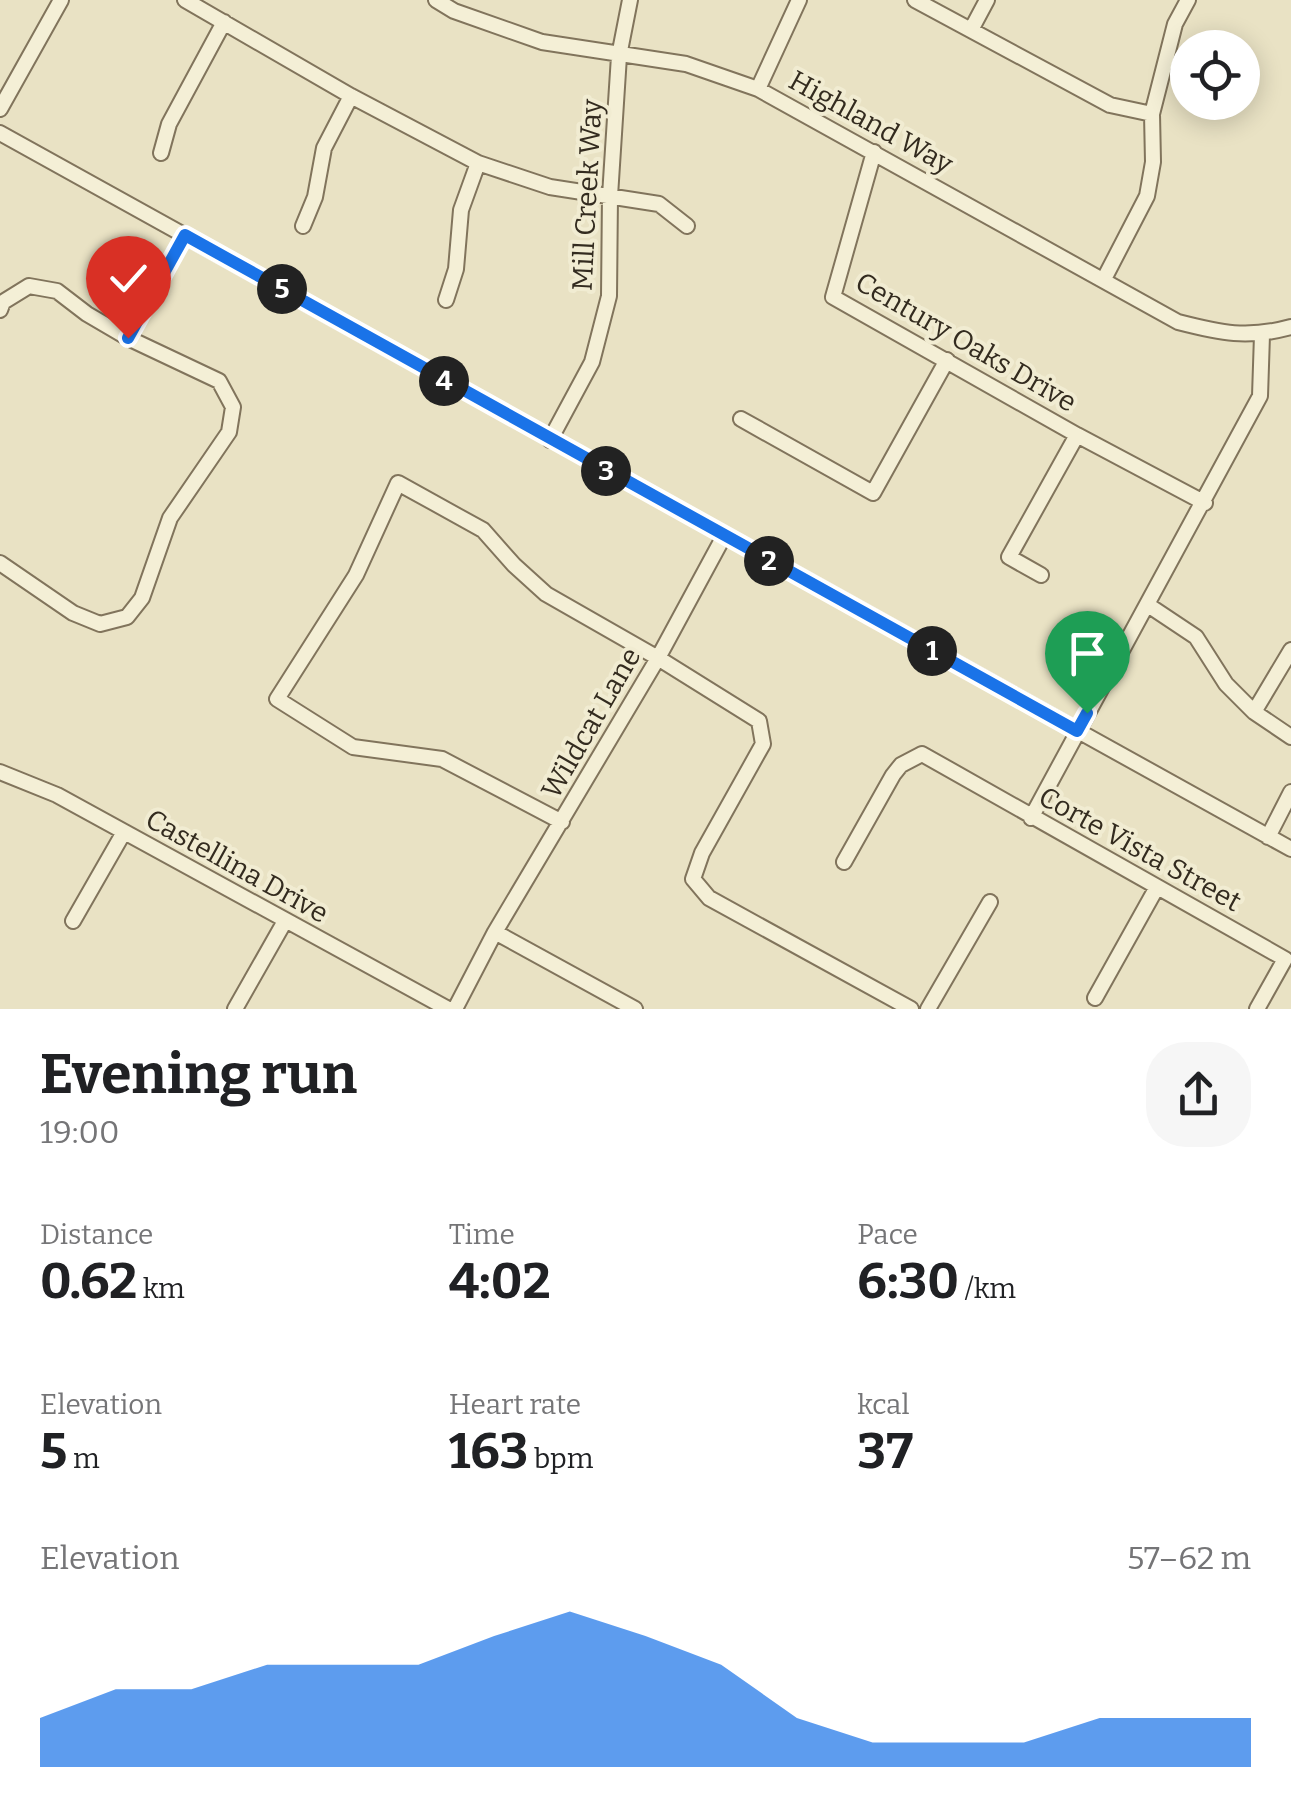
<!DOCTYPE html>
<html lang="en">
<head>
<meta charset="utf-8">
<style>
	body { margin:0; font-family:Bitter,serif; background:#f6f6f6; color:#202124; height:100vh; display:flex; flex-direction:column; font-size:38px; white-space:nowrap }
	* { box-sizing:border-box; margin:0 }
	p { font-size:32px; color:#757577 }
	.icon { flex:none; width:55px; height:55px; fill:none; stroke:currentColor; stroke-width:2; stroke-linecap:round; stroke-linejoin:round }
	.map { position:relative; height:1009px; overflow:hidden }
	.details { display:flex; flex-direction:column; background:#fff; flex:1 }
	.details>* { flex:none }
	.fabs { position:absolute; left:1170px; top:30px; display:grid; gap:20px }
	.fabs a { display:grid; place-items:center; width:90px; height:90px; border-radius:50%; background:#fff; box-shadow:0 5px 25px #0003; font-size:50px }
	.pin { position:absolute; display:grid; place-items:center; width:85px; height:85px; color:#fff; margin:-102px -42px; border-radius:50% 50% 50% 0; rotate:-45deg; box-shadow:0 0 10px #0007 }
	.pin .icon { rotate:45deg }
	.km { position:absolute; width:50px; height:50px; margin:-25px; border-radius:50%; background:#222; color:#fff; font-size:28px; line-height:50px; text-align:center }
	.round { display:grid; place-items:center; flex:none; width:105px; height:105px; border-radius:40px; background:#f6f6f6 }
	.summary { display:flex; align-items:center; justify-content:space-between; height:170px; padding:0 40px }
	h1 { font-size:55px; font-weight:700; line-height:75px }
	.figures { display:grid; grid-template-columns:repeat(3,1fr); gap:15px; height:170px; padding:10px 40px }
	.figures div { display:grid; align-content:center }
	.figures b { font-size:50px; font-weight:700 }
	.figures small { font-size:28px; font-weight:400 }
	.figures p { font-size:28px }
	.chart { height:280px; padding:20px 40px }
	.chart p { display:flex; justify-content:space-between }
	.chart svg { width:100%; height:180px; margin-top:10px; fill:#1a73e8; opacity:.7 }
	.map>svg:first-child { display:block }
</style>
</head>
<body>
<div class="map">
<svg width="1291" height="1009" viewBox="0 0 1291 1009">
	<rect width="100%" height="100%" fill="#e9e2c4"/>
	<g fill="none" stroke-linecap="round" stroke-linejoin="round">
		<defs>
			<path id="minor" d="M185 0 351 96 478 163 550 187 659 204 687 226
				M436 0 454 11 542 42 686 64 758 89 1178 322C1221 333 1247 339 1291 327
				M915 0 1110 105 1152 114
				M971 30 987 0
				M758 89 799 0
				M0 109 61 0
				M0 133 1291 849
				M874 152 833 297 1077 435 1205 503
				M161 153 169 124 224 22
				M303 226 315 197 324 148 351 96
				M1104 279 1147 196 1153 162 1152 114 1175 24 1188 0
				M446 300 456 269 461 210 478 163
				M0 310 3 302 29 286 57 291 87 314 128 338 219 381 233 407 229 432 170 518 142 598 127 617 100 624 73 613 0 563
				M128 338 185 235
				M741 419 873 493 947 360
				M550 440 592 362 609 296 610 196 619 56 630 0
				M1041 575 1009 557 1077 435
				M1148 605 1196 637 1226 684 1254 712 1291 737
				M1254 712 1291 650
				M0 772 57 795 448 1009
				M1031 818 1260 396 1262 335
				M562 822 442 759 353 747 277 699 356 575 398 483 483 530 514 565 546 594 658 658 759 721 763 744 702 853 693 879 709 898 911 1009
				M1268 837 1291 792
				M844 862 893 775 901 765 922 754 1285 959 1257 1009
				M73 921 124 832
				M495 932 635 1009
				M1095 998 1157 887
				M235 1009 285 921
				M455 1009 495 932 658 658 724 536
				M928 1009 990 902"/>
		</defs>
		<!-- minor casing -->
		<use href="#minor" stroke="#81745c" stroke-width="18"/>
		<!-- minor -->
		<use href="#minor" stroke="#f4efd6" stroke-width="14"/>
	</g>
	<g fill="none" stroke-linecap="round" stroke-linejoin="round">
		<defs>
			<path id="route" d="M128 338 185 235 1077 731 1087 713"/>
		</defs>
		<!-- route casing -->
		<use href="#route" stroke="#fff" stroke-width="20"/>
		<!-- route -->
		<use href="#route" stroke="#1a73e8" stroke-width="12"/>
	</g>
	<g text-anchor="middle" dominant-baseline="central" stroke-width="8" stroke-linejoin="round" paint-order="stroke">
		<!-- street labels -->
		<g font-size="28" fill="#332b1f" stroke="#f1ecd2">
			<text transform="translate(871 122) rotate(29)">Highland Way</text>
			<text transform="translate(587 195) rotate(-87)">Mill Creek Way</text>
			<text transform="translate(966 342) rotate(30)">Century Oaks Drive</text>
			<text transform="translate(591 723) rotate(-60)">Wildcat Lane</text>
			<text transform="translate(1140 849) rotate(29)">Corte Vista Street</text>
			<text transform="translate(237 866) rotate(29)">Castellina Drive</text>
		</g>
	</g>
</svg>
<div class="fabs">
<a><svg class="icon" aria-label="locate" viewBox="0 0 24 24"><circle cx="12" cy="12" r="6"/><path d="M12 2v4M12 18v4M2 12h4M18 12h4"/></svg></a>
</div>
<div class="pin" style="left:1087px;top:713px;background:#1e9e55"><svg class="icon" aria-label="arrive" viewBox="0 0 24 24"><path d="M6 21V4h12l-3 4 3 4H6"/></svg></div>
<div class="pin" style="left:128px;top:338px;background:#d93025"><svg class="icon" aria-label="check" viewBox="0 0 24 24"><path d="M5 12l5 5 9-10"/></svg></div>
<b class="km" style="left:932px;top:651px">1</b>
<b class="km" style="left:769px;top:561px">2</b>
<b class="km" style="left:606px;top:471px">3</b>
<b class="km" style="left:444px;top:381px">4</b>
<b class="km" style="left:282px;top:289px">5</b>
</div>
<section class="details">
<div class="summary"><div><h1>Evening run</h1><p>19:00</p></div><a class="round"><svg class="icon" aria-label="share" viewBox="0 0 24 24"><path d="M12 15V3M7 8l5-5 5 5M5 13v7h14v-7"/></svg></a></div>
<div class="figures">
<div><p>Distance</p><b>0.62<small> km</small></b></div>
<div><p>Time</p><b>4:02</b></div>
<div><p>Pace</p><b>6:30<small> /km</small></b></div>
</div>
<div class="figures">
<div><p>Elevation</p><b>5<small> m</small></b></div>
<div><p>Heart rate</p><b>163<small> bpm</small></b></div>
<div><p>kcal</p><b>37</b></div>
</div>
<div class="chart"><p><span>Elevation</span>57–62 m</p>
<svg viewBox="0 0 160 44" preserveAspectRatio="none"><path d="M0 44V32L10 25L20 25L30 19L40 19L50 19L60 12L70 6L80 12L90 19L100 32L110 38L120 38L130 38L140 32L150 32L160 32V44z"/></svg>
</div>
</section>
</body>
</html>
